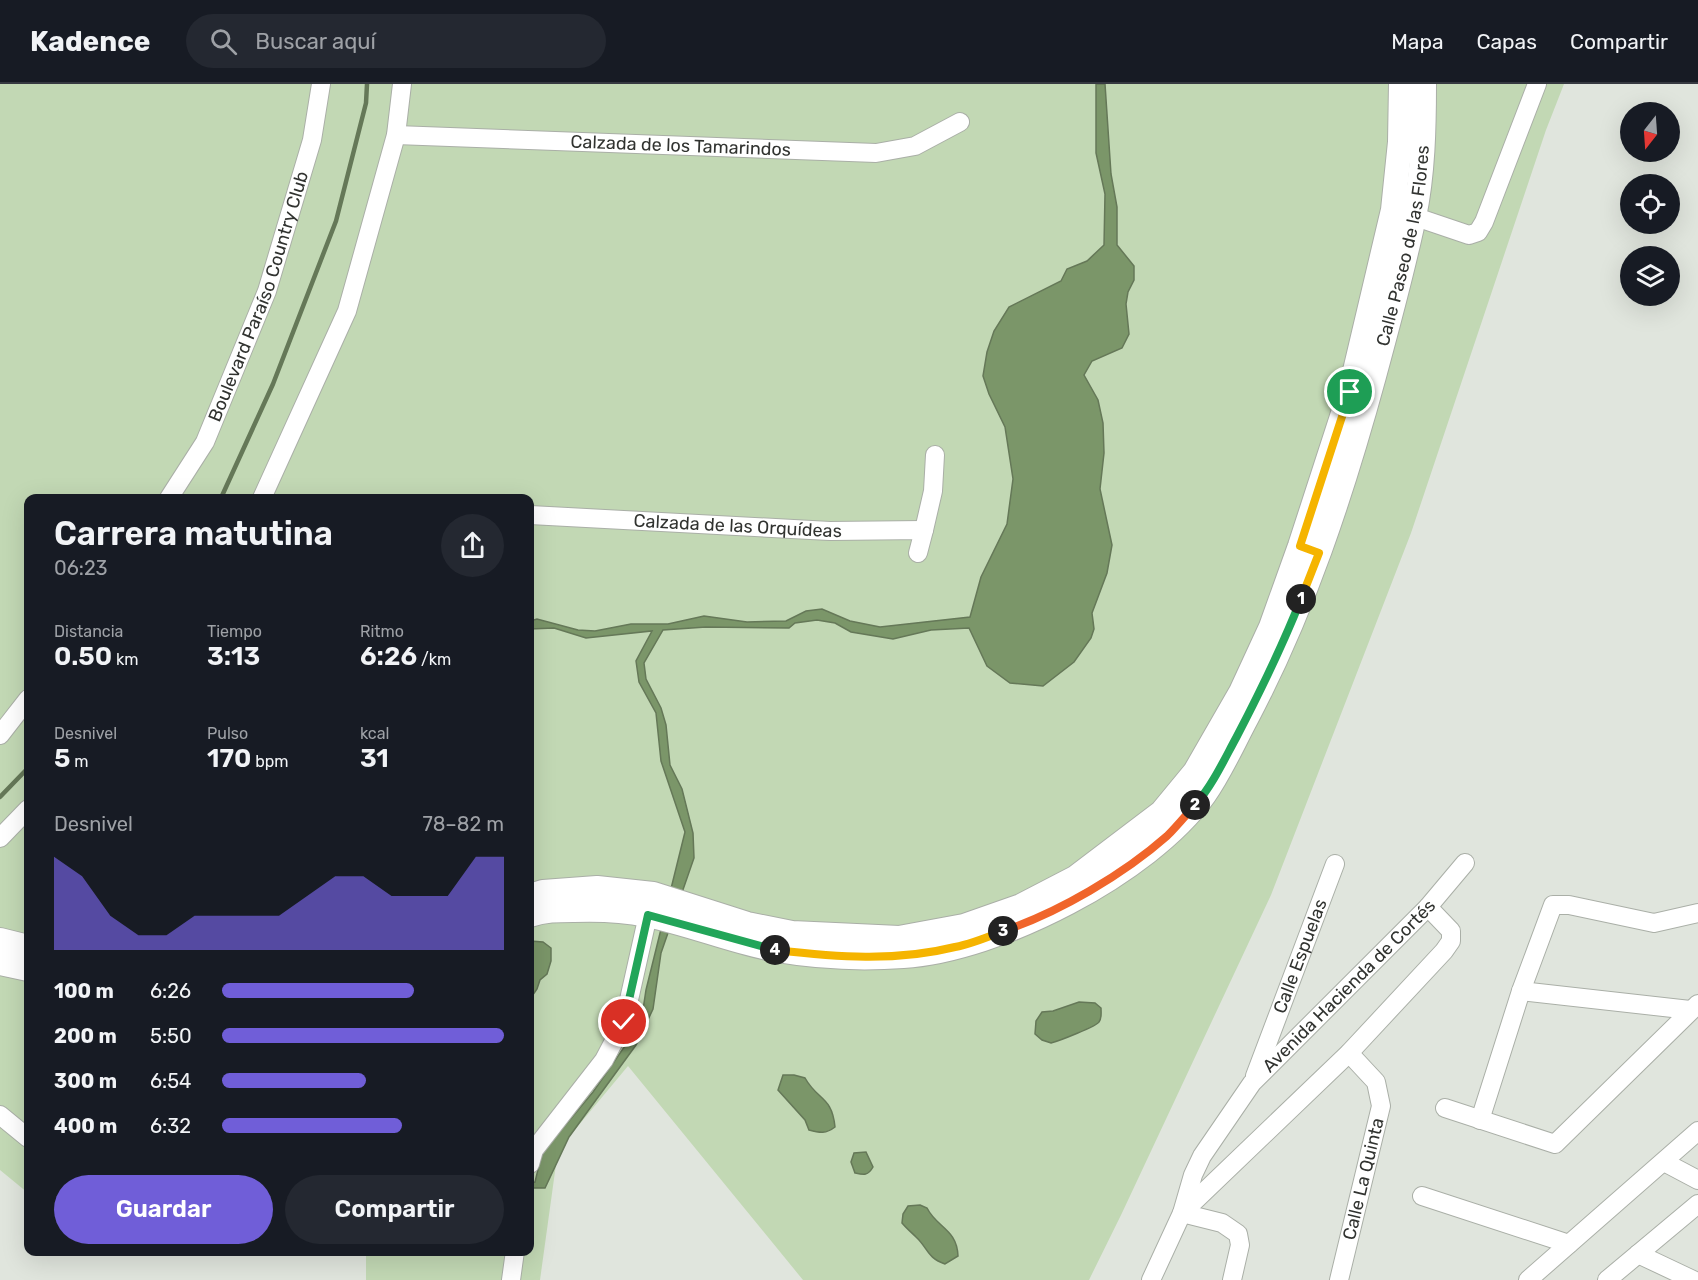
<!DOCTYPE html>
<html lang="es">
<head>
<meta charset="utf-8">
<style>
	body { margin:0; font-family:Rubik,sans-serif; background:#242831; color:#f1f3f6; height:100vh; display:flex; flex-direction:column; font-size:22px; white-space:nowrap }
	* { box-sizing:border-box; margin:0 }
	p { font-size:20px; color:#9ea1a6 }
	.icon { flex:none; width:33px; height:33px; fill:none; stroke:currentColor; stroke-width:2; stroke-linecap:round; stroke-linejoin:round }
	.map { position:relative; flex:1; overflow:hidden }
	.side { position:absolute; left:24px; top:410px; width:510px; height:762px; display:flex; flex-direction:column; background:#171b24; border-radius:12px; box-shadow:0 6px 24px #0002 }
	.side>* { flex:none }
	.needle { width:39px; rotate:197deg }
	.tools { position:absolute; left:1620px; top:18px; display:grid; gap:12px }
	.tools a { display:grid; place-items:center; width:60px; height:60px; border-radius:50%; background:#171b24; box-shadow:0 6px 24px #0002; font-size:30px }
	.pin { position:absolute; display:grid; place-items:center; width:51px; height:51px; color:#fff; margin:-26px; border:3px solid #fff; border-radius:50%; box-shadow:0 2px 6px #0007 }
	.km { position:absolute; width:30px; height:30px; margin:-15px; border-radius:50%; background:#222; color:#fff; font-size:16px; line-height:30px; text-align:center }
	.round { display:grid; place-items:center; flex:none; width:63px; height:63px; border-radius:32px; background:#242831 }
	.summary { display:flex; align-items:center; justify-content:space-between; height:102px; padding:0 30px }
	h1 { font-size:33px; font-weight:600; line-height:45px }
	.figures { display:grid; grid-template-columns:repeat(3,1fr); gap:9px; height:102px; padding:6px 30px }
	.figures div { display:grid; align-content:center }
	.figures b { font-size:26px; font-weight:600 }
	.figures small { font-size:16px; font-weight:400 }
	.figures p { font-size:16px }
	.chart { height:168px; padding:12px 30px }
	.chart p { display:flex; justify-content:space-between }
	.chart svg { width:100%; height:108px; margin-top:6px; fill:#705ed8; opacity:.7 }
	.primary-button { display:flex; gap:12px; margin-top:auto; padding:12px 30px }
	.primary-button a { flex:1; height:69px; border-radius:36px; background:#705ed8; color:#fff; font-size:24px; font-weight:600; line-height:69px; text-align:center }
	.primary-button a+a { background:#242831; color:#f1f3f6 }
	ul { padding:0 30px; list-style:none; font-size:20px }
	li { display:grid; grid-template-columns:96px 72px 1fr; align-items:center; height:45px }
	li i { height:15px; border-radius:8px; background:#705ed8 }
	header { display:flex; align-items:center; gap:36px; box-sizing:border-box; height:84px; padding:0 30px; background:#171b24; border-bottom:2px solid #363941 }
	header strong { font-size:28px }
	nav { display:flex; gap:33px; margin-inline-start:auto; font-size:21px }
	.search { width:420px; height:54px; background:#242831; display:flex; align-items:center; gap:15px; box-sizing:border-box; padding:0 21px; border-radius:33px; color:#9ea1a6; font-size:22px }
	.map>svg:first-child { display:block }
</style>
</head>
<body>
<header>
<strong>Kadence</strong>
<div class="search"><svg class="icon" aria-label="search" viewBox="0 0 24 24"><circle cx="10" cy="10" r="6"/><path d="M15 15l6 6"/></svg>Buscar aquí</div>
<nav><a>Mapa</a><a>Capas</a><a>Compartir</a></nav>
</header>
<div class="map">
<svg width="1698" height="1196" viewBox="0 0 1698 1196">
	<rect width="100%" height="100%" fill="#e0e5dd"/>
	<!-- green -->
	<path fill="#c2d8b4" d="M0 0H1564L1546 46 1411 449 1271 811 1122 1129 1089 1196H803L628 982 558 1066 540 1196H366V1167H530V414H28V1109L0 1086Z"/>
	<!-- water -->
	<path fill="#7b9669" stroke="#657858" stroke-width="1.5" d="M1096 0H1105L1111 90 1117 123V161L1134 182V196L1128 208 1126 220 1129 250 1122 264 1092 277 1084 291 1098 316 1103 339 1104 369 1100 405 1112 461 1107 489 1092 529 1094 545 1091 554 1074 578 1043 602 1010 599 987 582 969 544 931 546 893 555 851 548 835 539 817 536 795 539 789 544 706 543 663 546 644 579 646 595 661 624 666 641 670 681 682 705 693 749 694 774 661 869 653 925 636 961 569 1053 545 1104H530V1099L535 1098 542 1069 593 1008 641 939 646 906 685 748 661 677 656 629 639 598 636 577 652 547 586 554 554 544 530 545V537L537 535 578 546 595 547 631 540H668L704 532 747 538 786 537 806 527 822 525 850 537 880 543 970 533 981 493 1007 440 1013 395 1005 343 989 310 983 292 987 268 994 247 1009 223 1061 197 1067 185 1087 177 1104 161 1105 110 1096 69Z
		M530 857 543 858 551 864V877L547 890 540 896 537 905 530 915Z
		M1079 918 1095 919 1101 924C1101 929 1102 934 1099 938 1097 942 1059 957 1051 959L1042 956 1035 950 1036 937 1042 928 1053 927Z
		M783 991H794L805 994C818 1017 832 1012 835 1043 826 1050 820 1049 809 1046L805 1036 778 1006Z
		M866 1068 873 1083C868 1092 864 1091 855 1089L851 1078 854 1069Z
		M920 1121 927 1124C937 1144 957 1145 958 1172L945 1180C927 1174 928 1164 916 1153 911 1148 906 1144 902 1139L903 1130 908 1122Z"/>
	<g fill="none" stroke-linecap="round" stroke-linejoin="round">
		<!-- stream -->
		<path stroke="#657858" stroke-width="4.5" d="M221 414 273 300 336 137 366 19 367 0
			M0 713 28 684"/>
		<defs>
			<g id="street">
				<path id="s1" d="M396 51 876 69 915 62 960 38"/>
				<path d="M1404 129 1469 151 1478 148 1484 138 1537 0"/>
				<path id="s2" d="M169 414 205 358 267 207 312 56 321 0"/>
				<path d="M262 414 347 227 396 51 402 0"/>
				<path id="s3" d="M530 431 830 447 924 446 918 469"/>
				<path d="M924 446 933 407 935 371"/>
				<path d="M0 651 28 615"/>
				<path d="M0 754 28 725"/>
				<path d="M1521 907 1690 926"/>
				<path id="s4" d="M1255 992 1335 780"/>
				<path d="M1445 1024 1555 1060 1698 920"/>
				<path d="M0 1031 28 1054"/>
				<path d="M1480 1036 1521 907 1553 821H1569L1654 839 1698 829"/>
				<path d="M1664 1078 1698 1096"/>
				<path d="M530 1080 534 1066 604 976 624 938 648 831"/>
				<path d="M1422 1112 1569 1160"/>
				<path d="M1638 1170 1693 1196"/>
				<path d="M511 1196 515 1167"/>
				<path d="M1151 1196 1182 1129 1349 969 1444 867 1451 857V847L1428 823"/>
				<path id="s5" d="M1232 1196 1240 1161 1238 1150 1222 1139 1182 1129 1193 1091 1202 1072 1252 999 1428 823 1465 779"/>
				<path id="s6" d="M1339 1196 1381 1022 1376 998 1349 969"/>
				<path d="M1528 1196 1698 1047"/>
				<path d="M1607 1196 1698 1120"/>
			</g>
			<g id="secondary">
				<path d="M530 812 543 808 597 804 653 810 747 840 792 849 899 854 964 842 1021 822 1075 794 1162 728 1195 688 1241 608 1271 543 1300 462 1350 308 1393 126 1400 58 1401 0"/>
				<path id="s7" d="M530 831C544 826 558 826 573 826 598 825 623 826 647 831 691 840 733 858 777 866 818 873 861 875 903 872 998 866 1148 789 1204 711 1221 687 1233 659 1247 633 1304 525 1342 409 1374 292 1388 240 1403 186 1414 133 1423 90 1424 44 1424 0"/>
				<path d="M0 856 28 863"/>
				<path d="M0 879 28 885"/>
			</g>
		</defs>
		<!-- street casing -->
		<use href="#street" stroke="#aaafa7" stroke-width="20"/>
		<!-- secondary casing -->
		<use href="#secondary" stroke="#aaafa7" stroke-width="26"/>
		<!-- street -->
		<use href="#street" stroke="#fff" stroke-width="18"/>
		<!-- secondary -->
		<use href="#secondary" stroke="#fff" stroke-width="24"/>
	</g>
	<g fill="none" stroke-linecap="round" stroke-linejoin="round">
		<defs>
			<path id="split-1" d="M1301 515 1319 469 1300 462 1350 308"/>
			<path id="split-2" d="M1195 721C1212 702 1224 676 1236 654 1260 608 1282 563 1301 515"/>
			<path id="split-3" d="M1003 847C1058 829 1124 790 1167 752 1177 742 1186 731 1195 721"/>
			<path id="split-4" d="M775 866C836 873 895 878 955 863 971 860 988 853 1003 847"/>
			<path id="split-5" d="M624 938 648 831 775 866"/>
		</defs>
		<!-- split-1 casing -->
		<use href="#split-1" stroke="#fff" stroke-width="12"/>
		<!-- split-2 casing -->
		<use href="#split-2" stroke="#fff" stroke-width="12"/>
		<!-- split-3 casing -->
		<use href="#split-3" stroke="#fff" stroke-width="12"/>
		<!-- split-4 casing -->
		<use href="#split-4" stroke="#fff" stroke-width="12"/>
		<!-- split-5 casing -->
		<use href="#split-5" stroke="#fff" stroke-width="12"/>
		<!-- split-1 -->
		<use href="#split-1" stroke="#f5b400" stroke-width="8"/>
		<!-- split-2 -->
		<use href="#split-2" stroke="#22a559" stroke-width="8"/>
		<!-- split-3 -->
		<use href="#split-3" stroke="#f0652b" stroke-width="8"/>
		<!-- split-4 -->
		<use href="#split-4" stroke="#f5b400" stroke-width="8"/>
		<!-- split-5 -->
		<use href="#split-5" stroke="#22a559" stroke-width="8"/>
	</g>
	<g text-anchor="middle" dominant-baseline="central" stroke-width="6" stroke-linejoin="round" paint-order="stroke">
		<!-- street labels -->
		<g font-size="18" fill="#313330" stroke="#edf2ea">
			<text stroke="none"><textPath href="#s1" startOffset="285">Calzada de los Tamarindos</textPath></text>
			<text stroke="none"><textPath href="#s7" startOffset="1316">Calle Paseo de las Flores</textPath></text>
			<text stroke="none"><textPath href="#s2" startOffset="222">Boulevard Paraíso Country Club</textPath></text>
			<text stroke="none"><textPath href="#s3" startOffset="208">Calzada de las Orquídeas</textPath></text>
			<text stroke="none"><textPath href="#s4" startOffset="128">Calle Espuelas</textPath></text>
			<text stroke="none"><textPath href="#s5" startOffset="394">Avenida Hacienda de Cortés</textPath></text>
			<text stroke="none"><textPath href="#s6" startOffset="104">Calle La Quinta</textPath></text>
		</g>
	</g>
</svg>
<div class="tools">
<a><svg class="needle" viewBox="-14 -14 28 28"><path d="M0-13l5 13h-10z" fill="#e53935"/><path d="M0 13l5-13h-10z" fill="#9ea1a6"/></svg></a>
<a><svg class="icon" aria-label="locate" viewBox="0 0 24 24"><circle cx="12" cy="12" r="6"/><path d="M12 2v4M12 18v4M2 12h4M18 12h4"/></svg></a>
<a><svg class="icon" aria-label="layers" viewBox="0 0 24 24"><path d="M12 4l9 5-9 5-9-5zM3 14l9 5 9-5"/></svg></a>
</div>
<div class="pin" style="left:1350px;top:308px;background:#1e9e55"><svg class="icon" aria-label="arrive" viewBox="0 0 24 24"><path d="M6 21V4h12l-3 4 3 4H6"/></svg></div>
<div class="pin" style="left:624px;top:938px;background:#d93025"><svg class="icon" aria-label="check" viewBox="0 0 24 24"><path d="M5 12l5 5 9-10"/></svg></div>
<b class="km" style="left:1301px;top:515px">1</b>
<b class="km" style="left:1195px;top:721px">2</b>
<b class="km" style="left:1003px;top:847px">3</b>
<b class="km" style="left:775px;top:866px">4</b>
<section class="side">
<div class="summary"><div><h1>Carrera matutina</h1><p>06:23</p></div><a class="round"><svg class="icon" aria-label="share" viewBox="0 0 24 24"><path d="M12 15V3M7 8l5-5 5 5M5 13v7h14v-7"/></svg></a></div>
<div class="figures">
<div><p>Distancia</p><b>0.50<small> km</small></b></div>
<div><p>Tiempo</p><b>3:13</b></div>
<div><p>Ritmo</p><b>6:26<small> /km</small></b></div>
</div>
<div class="figures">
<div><p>Desnivel</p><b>5<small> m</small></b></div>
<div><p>Pulso</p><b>170<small> bpm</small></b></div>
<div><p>kcal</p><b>31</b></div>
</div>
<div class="chart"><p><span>Desnivel</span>78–82 m</p>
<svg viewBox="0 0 160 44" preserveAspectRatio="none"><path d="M0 44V6L10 14L20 30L30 38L40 38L50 30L60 30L70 30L80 30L90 22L100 14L110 14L120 22L130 22L140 22L150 6L160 6V44z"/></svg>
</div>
<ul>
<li><b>100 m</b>6:26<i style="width:68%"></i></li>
<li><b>200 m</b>5:50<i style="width:100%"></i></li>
<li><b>300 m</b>6:54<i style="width:51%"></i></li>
<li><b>400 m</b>6:32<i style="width:64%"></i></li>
</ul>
<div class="primary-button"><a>Guardar</a><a>Compartir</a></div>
</section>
</div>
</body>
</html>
